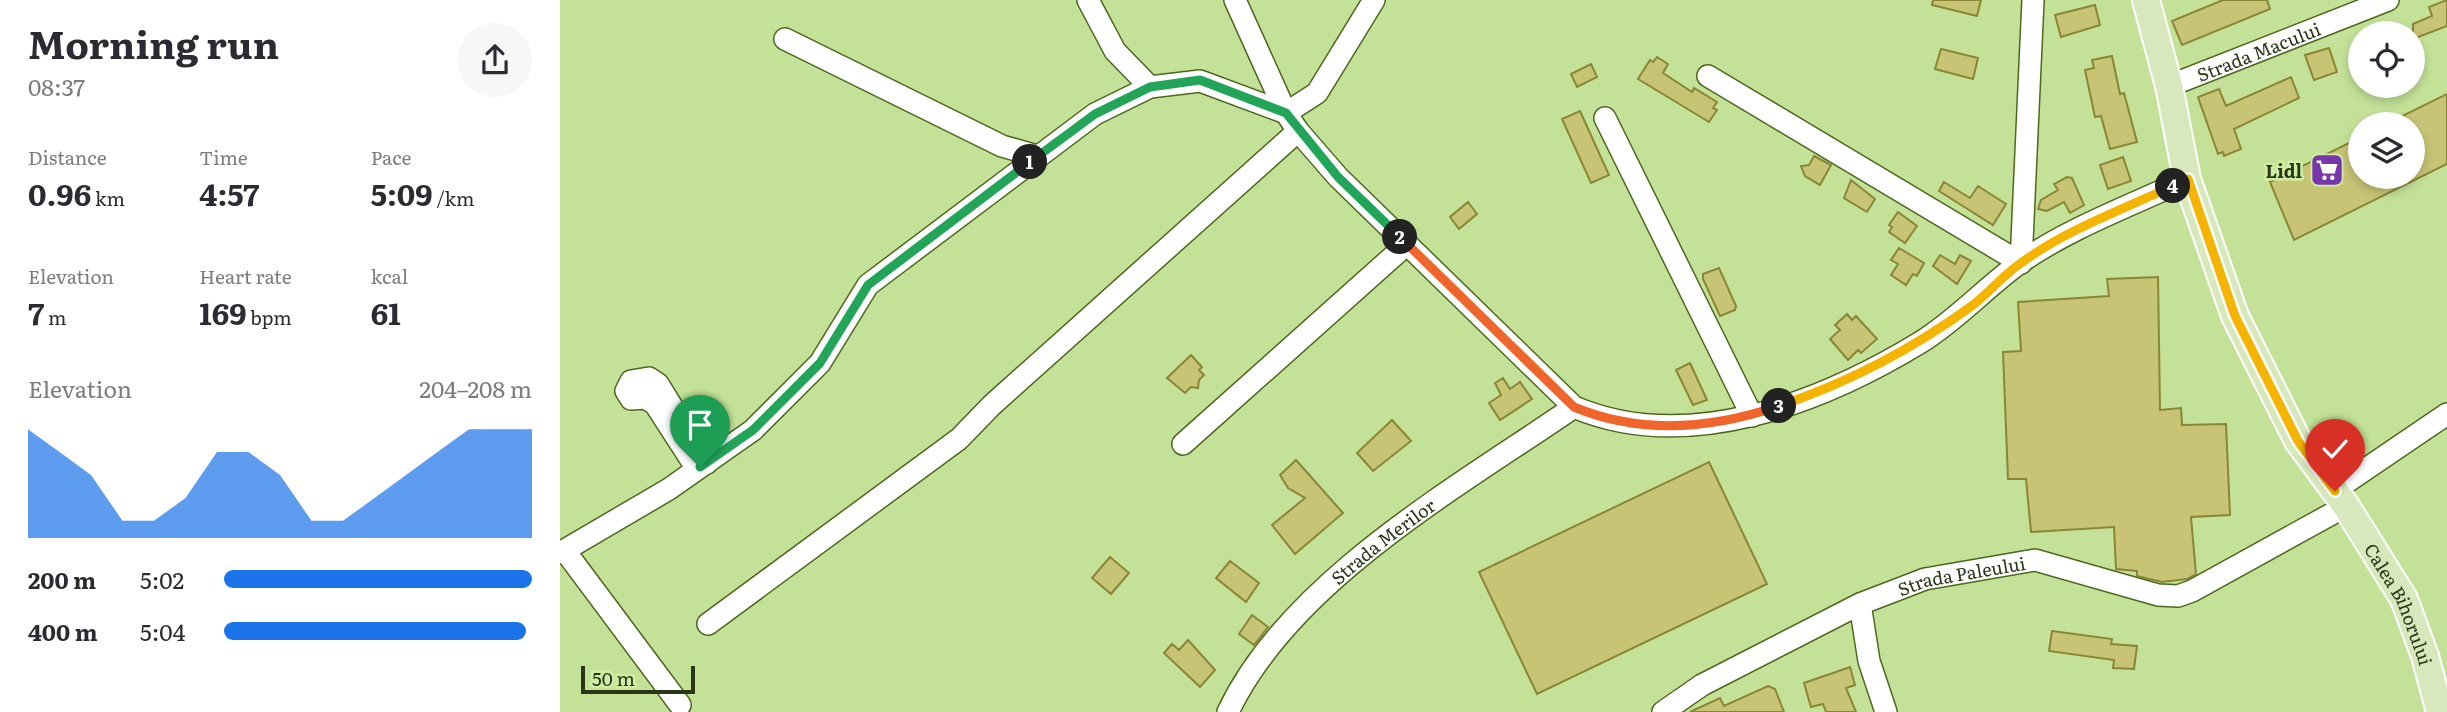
<!DOCTYPE html>
<html lang="en">
<head>
<meta charset="utf-8">
<style>
	body { margin:0; font-family:Literata,serif; background:#f7f7f7; color:#2b2b33; height:100vh; display:flex; flex-direction:column; font-size:26px; white-space:nowrap }
	* { box-sizing:border-box; margin:0 }
	p { font-size:23px; color:#7c7c81 }
	.icon { flex:none; width:38px; height:38px; fill:none; stroke:currentColor; stroke-width:2; stroke-linecap:round; stroke-linejoin:round }
	.map { position:relative; flex:1; overflow:hidden }
	.panel { display:flex; flex-direction:column; background:#fff; width:560px }
	.panel>* { flex:none }
	.tools { position:absolute; left:1788px; top:21px; display:grid; gap:14px }
	.tools a { display:grid; place-items:center; width:77px; height:77px; border-radius:50%; background:#fff; box-shadow:0 4px 10px #0003; font-size:35px }
	.scale { position:absolute; left:21px; bottom:18px; width:114px; box-sizing:border-box; padding-left:7px; border:4px solid #2a3618; border-top:0; font-size:19px; line-height:24px; white-space:nowrap; color:#2a3618; -webkit-text-stroke:5px #d0efa4; paint-order:stroke }
	.pin { position:absolute; display:grid; place-items:center; width:60px; height:60px; color:#fff; margin:-72px -30px; border-radius:50% 50% 50% 0; rotate:-45deg; box-shadow:0 0 7px #0007 }
	.pin .icon { rotate:45deg }
	.km { position:absolute; width:35px; height:35px; margin:-18px; border-radius:50%; background:#222; color:#fff; font-size:19px; line-height:35px; text-align:center }
	.round { display:grid; place-items:center; flex:none; width:74px; height:74px; border-radius:37px; background:#f7f7f7 }
	.head { display:flex; align-items:center; justify-content:space-between; height:119px; padding:0 28px }
	h1 { font-size:38px; font-weight:700; line-height:52px }
	.metrics { display:grid; grid-template-columns:repeat(3,1fr); gap:10px; height:119px; padding:7px 28px }
	.metrics div { display:grid; align-content:center }
	.metrics b { font-size:30px; font-weight:700 }
	.metrics small { font-size:19px; font-weight:400 }
	.metrics p { font-size:19px }
	.chart { height:196px; padding:14px 28px }
	.chart p { display:flex; justify-content:space-between }
	.chart svg { width:100%; height:126px; margin-top:7px; fill:#1a73e8; opacity:.7 }
	ul { padding:0 28px; list-style:none; font-size:23px }
	li { display:grid; grid-template-columns:112px 84px 1fr; align-items:center; height:52px }
	li i { height:18px; border-radius:9px; background:#1a73e8 }
	main { display:flex; flex:1; min-height:0 }
	.map>svg:first-child { display:block }
</style>
</head>
<body>
<main>
<section class="panel">
<div class="head"><div><h1>Morning run</h1><p>08:37</p></div><a class="round"><svg class="icon" aria-label="share" viewBox="0 0 24 24"><path d="M12 15V3M7 8l5-5 5 5M5 13v7h14v-7"/></svg></a></div>
<div class="metrics">
<div><p>Distance</p><b>0.96<small> km</small></b></div>
<div><p>Time</p><b>4:57</b></div>
<div><p>Pace</p><b>5:09<small> /km</small></b></div>
</div>
<div class="metrics">
<div><p>Elevation</p><b>7<small> m</small></b></div>
<div><p>Heart rate</p><b>169<small> bpm</small></b></div>
<div><p>kcal</p><b>61</b></div>
</div>
<div class="chart"><p><span>Elevation</span>204–208 m</p>
<svg viewBox="0 0 160 44" preserveAspectRatio="none"><path d="M0 44V6L10 14L20 22L30 38L40 38L50 30L60 14L70 14L80 22L90 38L100 38L110 30L120 22L130 14L140 6L150 6L160 6V44z"/></svg>
</div>
<ul>
<li><b>200 m</b>5:02<i style="width:100%"></i></li>
<li><b>400 m</b>5:04<i style="width:98%"></i></li>
</ul>
</section>
<div class="map">
<svg width="1887" height="712" viewBox="0 0 1887 712">
	<rect width="100%" height="100%" fill="#c3e297"/>
	<!-- building -->
	<path fill="#c7c476" stroke="#8a8635" stroke-width="2" d="M1373 0H1421L1417 16 1372 5Z
		M1663 0H1707L1710 9 1622 45 1612 21Z
		M1887 0V26L1853 39V24L1872 16 1869 7Z
		M1535 5 1540 25 1501 37 1495 15Z
		M1769 48 1777 72 1754 80 1745 55Z
		M1381 49 1418 58 1413 79 1375 69Z
		M1552 56 1560 94 1564 93 1577 142 1550 149 1541 116 1535 117 1525 70 1534 68 1532 60Z
		M1097 57 1108 64 1103 73 1132 92 1134 88 1157 102 1153 108 1157 110 1149 122 1078 79 1090 60 1093 62Z
		M1031 64 1037 77 1017 87 1011 74Z
		M1731 77 1739 98 1674 129 1681 149 1664 156 1663 152 1658 154 1638 97 1659 89 1666 106Z
		M1887 94V164L1734 240 1710 182 1801 137V177H1853V124H1826Z
		M1020 111 1049 175 1031 183 1002 119Z
		M1254 156 1271 165 1260 185 1245 176 1241 166 1249 165Z
		M1563 157 1571 181 1548 189 1540 165Z
		M1507 177 1512 178 1524 205 1510 213 1504 202 1487 211 1478 209 1481 200 1498 190 1494 184Z
		M1291 180 1315 199 1307 212 1284 198Z
		M1384 182 1410 198 1418 186 1446 204 1433 225 1379 191Z
		M908 202 917 214 899 229 890 217Z
		M1338 212 1357 226 1345 243 1329 232 1332 227 1329 225Z
		M1339 248 1364 263 1357 276 1353 274 1346 285 1331 275 1338 264 1331 260Z
		M1380 255 1395 264 1400 255 1411 261 1397 284 1373 266Z
		M1159 268 1176 306 1175 310 1160 316 1143 279V274Z
		M1598 277 1600 410 1621 408 1622 425 1666 424 1670 515 1631 517 1636 574 1627 579 1602 582 1577 576V571L1556 569 1554 527 1471 532 1466 479H1448L1443 352 1461 351 1458 302 1549 296 1547 279Z
		M1287 314 1292 320 1296 316 1317 339 1301 353 1298 350 1288 360 1270 339 1280 330 1275 325Z
		M631 355 642 367 639 370 644 375 639 380 638 388 631 387 625 393 607 378Z
		M1130 363 1147 400 1133 405 1116 370Z
		M943 378 950 389 960 382 972 399 940 420 929 403 941 395 935 383Z
		M832 420 851 441 813 471 797 453Z
		M736 460 783 513 735 554 712 525 745 498 728 488 720 475Z
		M1149 462 1207 584 977 694 919 572Z
		M550 557 569 573 551 594 532 578Z
		M670 561 699 583 686 602 656 578Z
		M692 615 708 627 694 645 679 634Z
		M1492 631 1552 639 1551 644 1577 646 1574 669 1553 668 1554 660 1489 651Z
		M628 640 655 670 640 687 604 653 612 644 619 650Z
		M1290 667 1295 685 1286 688 1296 712H1266L1263 704 1251 707 1244 683Z
		M1208 686 1215 689 1224 712H1130L1160 698 1164 706Z"/>
	<g fill="none" stroke-linecap="round" stroke-linejoin="round">
		<defs>
			<g id="minor">
				<path d="M528 0 555 51 590 87"/>
				<path d="M675 0 726 113 738 131 778 177 1014 407C1127 455 1261 403 1361 342 1398 319 1426 287 1461 262 1511 227 1573 205 1627 179"/>
				<path d="M225 39 442 146 477 156"/>
				<path d="M1148 76 1461 263 1473 0"/>
				<path id="s1" d="M1609 86 1828 0"/>
				<path d="M1045 118 1192 416"/>
				<path d="M623 444 847 244"/>
				<path d="M137 469 95 404 85 398 71 399 66 391 71 381 89 378 98 384 147 463"/>
				<path d="M1775 490 1887 414"/>
				<path d="M5 551 120 705"/>
				<path d="M0 553 109 489 193 430 260 363 308 285 535 114 590 87 640 81 726 113 757 93 814 0"/>
				<path d="M1300 604 1309 661 1326 712"/>
				<path d="M148 624 399 439 432 405 738 131"/>
				<path id="s2" d="M668 712C730 581 898 487 1014 407"/>
				<path id="s3" d="M1103 712 1142 685 1300 604 1365 579 1475 560 1598 595 1618 596 1632 591 1786 506"/>
			</g>
			<g id="major">
				<path id="s4" d="M1586 0 1609 86 1627 179 1675 316 1738 441 1786 506 1844 599 1865 656 1880 712"/>
			</g>
		</defs>
		<!-- minor casing -->
		<use href="#minor" stroke="#4e671f" stroke-width="24"/>
		<!-- major casing -->
		<use href="#major" stroke="#fff" stroke-width="30"/>
		<!-- minor -->
		<use href="#minor" stroke="#fff" stroke-width="21"/>
		<!-- major -->
		<use href="#major" stroke="#d6e8bc" stroke-width="26"/>
	</g>
	<g fill="none" stroke-linecap="round" stroke-linejoin="round">
		<defs>
			<path id="split-1" d="M140 467 193 430 260 363 308 285 470 162"/>
			<path id="split-2" d="M470 162 535 114 590 87 640 80 726 113 778 177 840 237"/>
			<path id="split-3" d="M840 237 1014 407C1081 435 1151 429 1219 406"/>
			<path id="split-4" d="M1219 406C1290 382 1353 349 1413 305 1430 292 1443 275 1461 263 1506 230 1563 209 1613 186"/>
			<path id="split-5" d="M1613 186 1628 179 1675 316 1738 441 1775 491"/>
		</defs>
		<!-- split-1 casing -->
		<use href="#split-1" stroke="#fff" stroke-width="14"/>
		<!-- split-2 casing -->
		<use href="#split-2" stroke="#fff" stroke-width="14"/>
		<!-- split-3 casing -->
		<use href="#split-3" stroke="#fff" stroke-width="14"/>
		<!-- split-4 casing -->
		<use href="#split-4" stroke="#fff" stroke-width="14"/>
		<!-- split-5 casing -->
		<use href="#split-5" stroke="#fff" stroke-width="14"/>
		<!-- split-1 -->
		<use href="#split-1" stroke="#22a559" stroke-width="9"/>
		<!-- split-2 -->
		<use href="#split-2" stroke="#22a559" stroke-width="9"/>
		<!-- split-3 -->
		<use href="#split-3" stroke="#f0652b" stroke-width="9"/>
		<!-- split-4 -->
		<use href="#split-4" stroke="#f5b400" stroke-width="9"/>
		<!-- split-5 -->
		<use href="#split-5" stroke="#f5b400" stroke-width="9"/>
	</g>
	<!-- icons -->
	<defs>
		<symbol id="supermarket-square" viewBox="-11 -11 22 22"><rect x="-9" y="-9" width="18" height="18" rx="4" fill="#7736aa" stroke="#d0efa4"/><path d="M-6-5.5h2.5l.6 2H6L4.5 2H-2.5L-4.4-4H-6ZM-1.5 3.2a1.3 1.3 0 1 0 .1 0ZM3 3.2a1.3 1.3 0 1 0 .1 0Z" fill="#fff"/></symbol>
	</defs>
	<g fill-rule="evenodd">
		<use href="#supermarket-square" x="1748" y="151" width="38" height="38"/>
	</g>
	<g text-anchor="middle" dominant-baseline="central" stroke-width="5" stroke-linejoin="round" paint-order="stroke">
		<!-- street labels -->
		<g font-size="18" fill="#2a3618" stroke="#d0efa4">
			<text stroke="none"><textPath href="#s1" startOffset="96">Strada Macului</textPath></text>
			<text stroke="none"><textPath href="#s2" startOffset="233">Strada Merilor</textPath></text>
			<text stroke="none"><textPath href="#s3" startOffset="331">Strada Paleului</textPath></text>
			<text stroke="none"><textPath href="#s4" startOffset="662">Calea Bihorului</textPath></text>
		</g>
		<!-- poi labels -->
		<g font-size="18" font-weight="bold" fill="#2a3618" stroke="#d0efa4" text-anchor="end">
			<text x="1742" y="170">Lidl</text>
		</g>
	</g>
</svg>
<div class="tools">
<a><svg class="icon" aria-label="locate" viewBox="0 0 24 24"><circle cx="12" cy="12" r="6"/><path d="M12 2v4M12 18v4M2 12h4M18 12h4"/></svg></a>
<a><svg class="icon" aria-label="layers" viewBox="0 0 24 24"><path d="M12 4l9 5-9 5-9-5zM3 14l9 5 9-5"/></svg></a>
</div>
<div class="scale">50 m</div>
<div class="pin" style="left:140px;top:467px;background:#1e9e55"><svg class="icon" aria-label="arrive" viewBox="0 0 24 24"><path d="M6 21V4h12l-3 4 3 4H6"/></svg></div>
<div class="pin" style="left:1775px;top:491px;background:#d93025"><svg class="icon" aria-label="check" viewBox="0 0 24 24"><path d="M5 12l5 5 9-10"/></svg></div>
<b class="km" style="left:470px;top:162px">1</b>
<b class="km" style="left:840px;top:237px">2</b>
<b class="km" style="left:1219px;top:406px">3</b>
<b class="km" style="left:1613px;top:186px">4</b>
</div>
</main>
</body>
</html>
